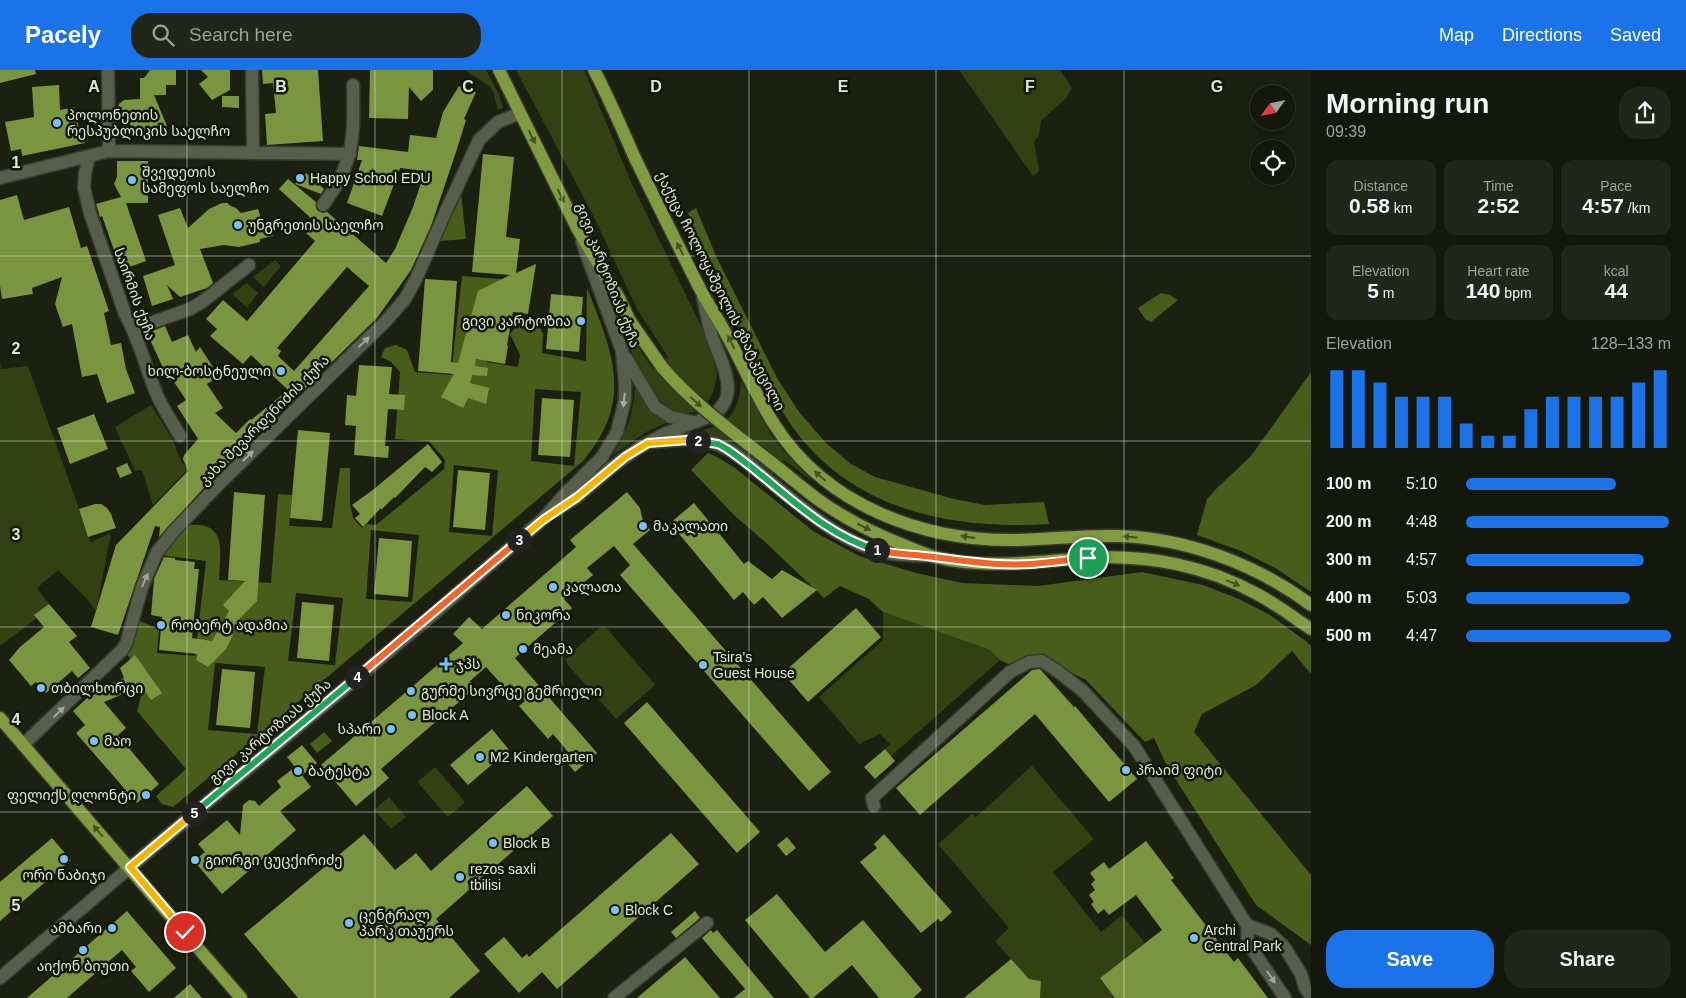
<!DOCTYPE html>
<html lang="en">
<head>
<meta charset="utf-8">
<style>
	body { margin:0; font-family:Helvetica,"Noto Sans Georgian",sans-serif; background:#21251a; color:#f1f3f6; height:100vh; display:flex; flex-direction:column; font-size:19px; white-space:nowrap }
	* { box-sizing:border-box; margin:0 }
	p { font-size:16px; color:#9da09d }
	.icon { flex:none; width:28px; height:28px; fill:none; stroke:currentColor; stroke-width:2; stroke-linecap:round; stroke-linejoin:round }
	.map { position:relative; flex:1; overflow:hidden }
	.drawer { display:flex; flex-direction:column; background:#14180c; width:375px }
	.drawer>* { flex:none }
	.needle { width:32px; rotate:237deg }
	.tools { position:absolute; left:1250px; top:15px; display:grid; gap:10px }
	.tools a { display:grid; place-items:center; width:45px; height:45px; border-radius:50%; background:#14180c; box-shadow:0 2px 12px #0003,0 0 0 1px #33372d; font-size:25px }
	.pin { position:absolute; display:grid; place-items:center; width:42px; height:42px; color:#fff; margin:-21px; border:2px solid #fff; border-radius:50%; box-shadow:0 1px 5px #0007 }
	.km { position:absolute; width:25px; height:25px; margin:-12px; border-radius:50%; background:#222; color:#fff; font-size:14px; line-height:25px; text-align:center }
	.round { display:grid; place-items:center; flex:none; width:52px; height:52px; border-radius:20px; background:#21251a }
	.head { display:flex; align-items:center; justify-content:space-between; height:85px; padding:0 15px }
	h1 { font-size:28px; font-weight:600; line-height:38px }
	.figures { display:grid; grid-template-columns:repeat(3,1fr); gap:8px; height:85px; padding:5px 15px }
	.figures div { display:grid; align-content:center; border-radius:12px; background:#21251a; text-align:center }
	.figures b { font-size:21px; font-weight:600 }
	.figures small { font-size:14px; font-weight:400 }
	.figures p { font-size:14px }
	.chart { height:140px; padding:10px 15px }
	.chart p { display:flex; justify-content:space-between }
	.chart svg { width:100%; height:90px; margin-top:5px; stroke:#1a73e8; stroke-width:6 }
	.cta { display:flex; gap:10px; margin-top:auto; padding:10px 15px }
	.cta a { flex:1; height:58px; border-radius:20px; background:#1a73e8; color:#fff; font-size:20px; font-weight:600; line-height:58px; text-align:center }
	.cta a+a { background:#21251a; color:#f1f3f6 }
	ul { padding:0 15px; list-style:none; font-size:16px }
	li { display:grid; grid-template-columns:80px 60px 1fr; align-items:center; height:38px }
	li i { height:12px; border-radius:6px; background:#1a73e8 }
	header { display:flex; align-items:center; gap:30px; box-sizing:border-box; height:70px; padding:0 25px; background:#1a73e8; color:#fff }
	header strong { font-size:24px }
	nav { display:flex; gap:28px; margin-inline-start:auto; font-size:18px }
	.search { width:350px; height:45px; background:#21251a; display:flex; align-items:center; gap:12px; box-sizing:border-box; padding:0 18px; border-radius:20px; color:#9da09d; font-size:19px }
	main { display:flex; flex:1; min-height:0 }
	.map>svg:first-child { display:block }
</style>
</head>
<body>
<header>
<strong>Pacely</strong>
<div class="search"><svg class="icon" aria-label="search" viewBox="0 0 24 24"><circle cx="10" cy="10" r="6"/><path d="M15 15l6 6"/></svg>Search here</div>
<nav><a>Map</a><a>Directions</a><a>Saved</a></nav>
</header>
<main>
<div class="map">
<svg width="1311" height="928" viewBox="0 0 1311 928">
	<rect width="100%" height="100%" fill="#1b2010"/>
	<!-- green -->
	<path fill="#324012" d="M465 0H486L498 22 503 38 498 40 493 22 489 16Z
		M516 0H584L632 114 703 260C708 272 714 284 716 296 719 317 709 341 687 343 678 344 668 341 662 335 643 316 632 281 621 256L623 255 653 299 668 287 637 239 594 147Z
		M959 0H1060L1072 18 1066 28 1041 51 1039 65 1034 72 1039 101 1033 106Z
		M275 190 281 196 264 217 253 207Z
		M247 213 258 223 247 238 232 224Z
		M0 290 1 299 28 296 91 472 111 463 96 541 87 529 58 500 37 518 49 534 35 545 37 548 0 576Z
		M741 311 772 366 781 378 811 410 784 390 772 405 728 372 708 365 688 363C724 357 738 350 741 311Z
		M635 317C644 332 652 343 668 352L646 362 612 386C627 362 633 345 635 317Z
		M151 335 173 370 181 391 188 399 153 435 142 400 135 401 115 357Z
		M883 542 990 580 1000 590 891 686 885 679 890 674 880 664 859 674 819 627 883 570Z
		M602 557 607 559 654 613V616L616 649 567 594 566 589 569 585 597 560Z
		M1032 696 1094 769 1053 802 1101 862 1122 845 1145 873 1100 908 1115 928H1040L1041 911 1029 909 995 871 1009 858 938 774 972 744 976 747Z
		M435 697 465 732 448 747 417 712Z
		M389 727 406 747 391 759 374 740Z"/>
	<!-- forest -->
	<path fill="#495d1a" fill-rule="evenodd" d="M461 123 466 169 440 171Z
		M696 138 717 188 777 308 799 342 826 373 851 394 875 407 954 429 985 435 1044 432 1049 454C955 460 858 442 797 363 779 339 766 311 753 284 742 262 731 241 721 220 709 195 699 169 688 143Z
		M462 206 501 209 491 276 487 292 518 297 520 285 510 264 519 253 538 254 543 264 542 283 586 291 587 218C613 283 634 331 583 391L189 724 173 737 162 734 156 726 186 699 137 641 147 605 127 585 138 550 159 560 157 583 195 586 206 491 161 485 188 455C228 451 220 482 219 510L271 513 278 424 292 425 289 456 332 458 340 398H350V434L353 448 362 458 367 454 376 455 444 399 445 390 429 371 395 369 400 302 391 292 381 287 385 278 396 275 407 280 415 302 451 305ZM535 319 581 322 574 396 531 391ZM454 395 498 400 492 466 449 462ZM371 460 419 465 412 532 366 529ZM296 523 343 528 335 595 288 591ZM215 593 265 597 257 664 208 660Z
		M1161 223 1170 225 1178 230 1151 252 1145 249 1138 238Z
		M1311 302V522L1277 499 1241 481 1197 465 1207 429 1217 418 1251 386Z
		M708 383 717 387 735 398 813 461 859 486 916 503 962 513 1038 516 1142 502 1203 515 1239 529 1270 545 1307 572 1311 576V604L1292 581 1256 615 1202 644 1194 662 1311 805V875L1256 835 1167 696 1154 668 1145 672 1086 610 1060 597 1045 585 1041 584 1012 596 1000 590 990 580 883 542 869 529 840 516 824 528 763 470 735 446 691 400Z
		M324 662 332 671 317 683 310 674Z"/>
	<!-- building -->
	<path fill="#7a953f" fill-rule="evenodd" d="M0 0H35L36 4 0 13Z
		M150 0H176V15H166V25H154L167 56 166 62 160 67H141L136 62V58L130 55 126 50 125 45 119 40 118 37 119 34 124 30 140 29V8H144Z
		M201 0H230V20L212 30 199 14 208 7Z
		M262 0H318L323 71 267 75 265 44 276 43 273 13 263 14Z
		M370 0H433V20L421 31 409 17 408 49 369 48Z
		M59 15 60 40 74 37 80 63 83 65 85 73 22 86 21 79 11 81 5 52 34 47 32 17Z
		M459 16 476 22 464 49 466 50 456 82 431 156 411 200 377 248 211 410 159 467 160 457 155 456 118 565 91 557 116 475 188 401 183 389 184 385 198 369 177 336 186 330 164 297 163 298 147 263 165 256 172 272 188 265 196 282 200 277 213 297 210 298 217 307 207 314 223 338 215 343 236 363 250 349 251 350 288 320 251 285 243 294 210 266 217 259 206 249 223 230 247 251 315 171 306 163 315 152 279 119 288 109 316 132V138L318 141 323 143 327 142 386 193 395 179 413 137 425 101 400 98 382 146 347 133 362 90H357L359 76 408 82 410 65 436 68 443 42ZM347 197 369 216 294 301 278 286 281 281 277 278Z
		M222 26H239V38L222 37Z
		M483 84 514 87 506 167 520 169 516 203 536 194 528 244 513 242 507 275 508 276 505 294 476 289 475 296 488 298 487 306 472 305 470 313 489 318 486 334 468 328 463 338 441 327 454 304 418 301 425 209 457 211 451 292 458 293 478 221 510 205 472 202Z
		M117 91H148V133H126L146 191 121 200 102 146 100 147 96 134 121 127 114 114 117 107Z
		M306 103 324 119 321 124 295 114Z
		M17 125 24 150 69 137 81 178 87 176 109 241 104 243 111 275 121 273 126 299 135 323 107 333 97 304 82 307 72 254 63 257 55 234 62 207 32 218 33 224 2 229 0 216V130Z
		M222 133H228L229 135 236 138 241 143 258 139 262 152 269 150 273 166 260 169V172L239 177 224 175 200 179 213 213 207 218 180 227 167 215 173 229 152 236 143 206 175 195 158 145 180 138 188 158 209 139Z
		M551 224 583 227 579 282 546 279Z
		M359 295 392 297 389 324 405 325 404 340 388 339 385 376H389L388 388 354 385 356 356 345 355 347 325 356 326Z
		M542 328 574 330 570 387 538 385Z
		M94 344 108 379 70 394 57 358Z
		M298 360 330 363 322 451 290 448Z
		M428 374 442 392 432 402 425 397 395 428 394 427 381 440V438L363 457 355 448 360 444 352 435 374 419Z
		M127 393 132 403 120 408 116 398Z
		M458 400 490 403 485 460 453 457Z
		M234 422 265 425 257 531 239 549 241 552 231 563 233 565 226 579 208 597 196 590 198 584 159 580 162 547 151 545 154 509 164 487 175 488V490L195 492 194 499H199L192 568 212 571 229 541 223 535 245 511 228 510Z
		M627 422 640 438 643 451 650 460 633 474 831 702 809 721 620 505 630 495 614 476 587 498 593 505 564 529 572 538 515 588 597 683 575 702 562 687 568 682 553 664 548 669 519 636 525 631 510 614 505 618 486 597 470 611 475 618 381 699 389 708 356 736 321 695 463 573 453 564 469 547 482 559 576 477 570 470Z
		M694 433 744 494 748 491 772 509 782 500 817 520 782 548 763 527 754 535 743 522 734 530 670 453Z
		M95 434H101L107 438 111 444 116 458 88 467 79 439Z
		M379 468 412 471 408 527 374 524Z
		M302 532 334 535 329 591 297 588Z
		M49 534 77 566 69 572 90 598 78 608 72 601 46 623 36 612 31 616 9 590 20 577 44 557 34 545Z
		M856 538 881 567 808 632 783 603Z
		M135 585 162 623 151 630 142 616 104 632 126 658 118 665 159 714 137 733 76 663 85 655 73 641 96 620 124 608 120 598Z
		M222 599 255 602 250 658 216 655Z
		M1040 599 1074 637 1075 636 1137 709 1109 732 1035 644 920 745 896 718 1032 600Z
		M647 632 760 762 737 783 624 653Z
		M492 659 509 680 468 715 450 695Z
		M302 675 317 693 302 705 311 717 280 741 296 760 222 824 194 791 205 782 198 774 227 750 240 765 243 735 249 730 255 731 259 736 281 717 277 711 295 697 287 687Z
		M885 679 895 691 875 709 864 697Z
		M527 716 553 746 436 849 480 901 449 928H298L244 864 364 764 395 800 416 783 431 801Z
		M671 763 699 794 557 919 542 902 519 923 484 884 504 867 522 888 527 884 529 887Z
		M884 764 952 842 941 852 938 849 921 863 860 792 877 778 874 774Z
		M787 767 796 778 786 786 777 775Z
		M52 768 71 790 0 851V812Z
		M1146 771 1174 808 1171 810 1234 892 1238 888 1268 928H1115L1100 908 1162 860 1136 825 1109 845 1104 839 1098 844 1091 834 1094 832 1089 825 1095 820 1091 814 1095 810 1090 803 1104 792 1109 799Z
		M777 824 825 882 863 850 922 920 913 928H879L852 895 813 928H810L745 850Z
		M127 841 176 898 149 922 131 901 136 897 122 880 67 928H27Z
		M695 841 700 848 676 868 671 862Z
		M711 860 713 863 717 860 774 928H734L745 919 702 868Z
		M685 887 720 928H637Z
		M1011 889 1029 909 1041 911 1040 928H964Z
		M190 914 202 928H174Z"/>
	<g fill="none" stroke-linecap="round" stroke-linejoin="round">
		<defs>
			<path id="minor" d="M108 0 109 81
				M252 0 253 83
				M89 87 85 103 84 118 90 143 125 244C139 269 146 298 157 325 163 339 173 353 180 366
				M0 108 109 81 350 84
				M323 135C355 93 354 66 353 15
				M133 259 190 239 202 232 249 195
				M23 675 122 580 126 574 142 517 157 482 173 462 217 416 385 252 405 229 416 209 446 141 479 70 498 52 520 43
				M874 736 872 728 1010 602 1029 592 1042 591 1056 600 1083 621 1134 676 1247 855 1248 873 1285 928
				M1247 855 1271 864 1285 878 1301 904 1305 918 1311 926
				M614 928 707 853"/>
			<path id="secondary" d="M626 288 655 337 671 347 693 352
				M655 372C676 370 699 367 719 375 737 382 753 398 768 410 803 438 841 474 887 483 900 486 915 485 928 486
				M555 441 577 427 612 397 637 379 666 363 709 347C744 328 721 293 712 266 708 254 706 240 703 228
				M0 908 155 776 429 548 543 449 567 422 602 387 617 362 625 330V313L622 281 582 172"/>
			<path id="primary" d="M499 0 578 160 619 228 630 251 662 297
				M594 0C609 28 621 57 634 86 655 130 678 175 700 219 708 234 717 247 725 262 742 292 755 325 774 354 826 436 924 472 1018 470 1052 469 1084 465 1118 466 1186 468 1256 494 1311 535
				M781 400C797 413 814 428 832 439 855 454 880 466 906 476 916 480 925 484 935 487 987 500 1037 491 1089 488 1147 484 1206 496 1257 524 1276 534 1293 547 1311 559
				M0 648 241 928"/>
		</defs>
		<!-- minor casing -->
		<use href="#minor" stroke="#363a30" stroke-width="15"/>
		<!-- secondary casing -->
		<use href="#secondary" stroke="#363a30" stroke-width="15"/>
		<!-- primary casing -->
		<use href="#primary" stroke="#363a30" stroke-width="15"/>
		<!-- minor -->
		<use href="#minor" stroke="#575e4b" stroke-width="12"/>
		<!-- secondary -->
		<use href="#secondary" stroke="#575e4b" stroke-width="12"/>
		<!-- primary -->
		<use href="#primary" stroke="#809b40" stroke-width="12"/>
		<defs>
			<path id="primary-bridge" d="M662 297C696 337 740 367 781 400"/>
		</defs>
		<!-- primary-bridge casing -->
		<use href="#primary-bridge" stroke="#363a30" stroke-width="15" stroke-linecap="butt"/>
		<!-- primary-bridge -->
		<use href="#primary-bridge" stroke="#809b40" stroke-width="12"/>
	</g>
	<!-- one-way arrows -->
	<defs><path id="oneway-solid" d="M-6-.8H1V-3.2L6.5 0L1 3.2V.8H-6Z" transform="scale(1.25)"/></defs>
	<g fill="#445221">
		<use href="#oneway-solid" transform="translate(532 67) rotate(64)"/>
		<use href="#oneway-solid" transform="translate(561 126) rotate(64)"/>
		<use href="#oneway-solid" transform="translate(680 179) rotate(-116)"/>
		<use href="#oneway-solid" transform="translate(731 272) rotate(-116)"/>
		<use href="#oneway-solid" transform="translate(696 332) rotate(42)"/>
		<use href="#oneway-solid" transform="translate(820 406) rotate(-140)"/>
		<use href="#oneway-solid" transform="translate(864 457) rotate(27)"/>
		<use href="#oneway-solid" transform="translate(968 467) rotate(-172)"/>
		<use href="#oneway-solid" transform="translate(1130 467) rotate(-174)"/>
		<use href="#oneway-solid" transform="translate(1233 513) rotate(22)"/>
		<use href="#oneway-solid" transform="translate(98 761) rotate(-131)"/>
	</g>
	<g fill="#a2a89a">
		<use href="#oneway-solid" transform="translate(364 272) rotate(-44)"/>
		<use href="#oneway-solid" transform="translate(624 330) rotate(96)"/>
		<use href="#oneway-solid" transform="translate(248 386) rotate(-45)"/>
		<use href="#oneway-solid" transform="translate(145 510) rotate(-67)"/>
		<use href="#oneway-solid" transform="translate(59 642) rotate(-44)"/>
		<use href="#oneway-solid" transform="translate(1271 907) rotate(56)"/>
	</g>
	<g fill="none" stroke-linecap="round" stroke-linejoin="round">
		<defs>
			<path id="split-1" d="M877 480C896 485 915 484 934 487 956 490 977 493 999 494 1029 496 1059 491 1088 488"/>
			<path id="split-2" d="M698 371 718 374 727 379C776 412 818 463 877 480"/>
			<path id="split-3" d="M519 470 543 450 577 427 625 387 648 373 687 370 698 371"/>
			<path id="split-4" d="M357 607 519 470"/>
			<path id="split-5" d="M194 743 357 607"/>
			<path id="split-6" d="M185 862 130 797 194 743"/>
		</defs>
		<!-- split-1 casing -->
		<use href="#split-1" stroke="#fff" stroke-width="10"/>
		<!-- split-2 casing -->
		<use href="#split-2" stroke="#fff" stroke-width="10"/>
		<!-- split-3 casing -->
		<use href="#split-3" stroke="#fff" stroke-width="10"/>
		<!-- split-4 casing -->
		<use href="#split-4" stroke="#fff" stroke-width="10"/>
		<!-- split-5 casing -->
		<use href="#split-5" stroke="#fff" stroke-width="10"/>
		<!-- split-6 casing -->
		<use href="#split-6" stroke="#fff" stroke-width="10"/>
		<!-- split-1 -->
		<use href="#split-1" stroke="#f0652b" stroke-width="6"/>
		<!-- split-2 -->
		<use href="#split-2" stroke="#22a559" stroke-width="6"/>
		<!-- split-3 -->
		<use href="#split-3" stroke="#f5b400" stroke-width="6"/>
		<!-- split-4 -->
		<use href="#split-4" stroke="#f0652b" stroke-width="6"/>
		<!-- split-5 -->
		<use href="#split-5" stroke="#22a559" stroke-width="6"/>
		<!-- split-6 -->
		<use href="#split-6" stroke="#f5b400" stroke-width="6"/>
	</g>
	<!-- grid -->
	<path fill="none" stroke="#e0e5da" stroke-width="1" stroke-opacity="0.55" d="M187 0V928M375 0V928M562 0V928M749 0V928M936 0V928M1124 0V928M0 186H1311M0 371H1311M0 557H1311M0 742H1311"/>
	<!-- markers -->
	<g fill="#79bff8" stroke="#121707" stroke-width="2">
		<circle cx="57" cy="53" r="5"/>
		<circle cx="300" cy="108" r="5"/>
		<circle cx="132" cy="110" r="5"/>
		<circle cx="238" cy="155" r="5"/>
		<circle cx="581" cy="251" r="5"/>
		<circle cx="281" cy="301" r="5"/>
		<circle cx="643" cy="456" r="5"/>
		<circle cx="553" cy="517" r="5"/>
		<circle cx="506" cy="545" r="5"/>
		<circle cx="161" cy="555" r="5"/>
		<circle cx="523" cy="579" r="5"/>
		<path d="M443.5 586.5h5v5h5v5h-5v5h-5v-5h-5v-5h5z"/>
		<circle cx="703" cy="595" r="5"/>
		<circle cx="41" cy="618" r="5"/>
		<circle cx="411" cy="621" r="5"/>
		<circle cx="412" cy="645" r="5"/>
		<circle cx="391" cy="659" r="5"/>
		<circle cx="94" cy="671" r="5"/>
		<circle cx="480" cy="687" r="5"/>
		<circle cx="1126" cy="700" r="5"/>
		<circle cx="298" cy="701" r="5"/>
		<circle cx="146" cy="725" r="5"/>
		<circle cx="493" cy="773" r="5"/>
		<circle cx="64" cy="789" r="5"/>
		<circle cx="195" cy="790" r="5"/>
		<circle cx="460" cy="807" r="5"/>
		<circle cx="615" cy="840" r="5"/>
		<circle cx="349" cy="853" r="5"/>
		<circle cx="112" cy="858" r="5"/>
		<circle cx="1194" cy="868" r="5"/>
		<circle cx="83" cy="880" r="5"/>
	</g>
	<g text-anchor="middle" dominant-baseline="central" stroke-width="5" stroke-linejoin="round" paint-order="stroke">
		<!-- poi labels -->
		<g font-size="14" fill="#e0e5da" stroke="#121707" text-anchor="start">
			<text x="67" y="45">პოლონეთის<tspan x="67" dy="16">რესპუბლიკის საელჩო</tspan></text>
			<text x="142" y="102">შვედეთის<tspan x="142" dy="16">სამეფოს საელჩო</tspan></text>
			<text x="310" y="108">Happy School EDU</text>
			<text x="248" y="155">უნგრეთის საელჩო</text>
			<text x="571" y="251" text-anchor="end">გივი კარტოზია</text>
			<text x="271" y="301" text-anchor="end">ხილ-ბოსტნეული</text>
			<text x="653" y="456">მაკალათი</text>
			<text x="563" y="517">კალათა</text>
			<text x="516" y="545">ნიკორა</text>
			<text x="171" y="555">რობერტ ადამია</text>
			<text x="533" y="579">მეამა</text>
			<text x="713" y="587">Tsira's<tspan x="713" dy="16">Guest House</tspan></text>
			<text x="456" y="594">ჯპს</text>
			<text x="51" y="618">თბილხორცი</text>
			<text x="421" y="621">გურმე სივრცე გემრიელი</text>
			<text x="422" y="645">Block A</text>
			<text x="381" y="659" text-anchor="end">სპარი</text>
			<text x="104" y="671">მაო</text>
			<text x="490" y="687">M2 Kindergarten</text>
			<text x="1136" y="700">პრაიმ ფიტი</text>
			<text x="308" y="701">ბატესტა</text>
			<text x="136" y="725" text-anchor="end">ფელიქს ღლონტი</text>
			<text x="503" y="773">Block B</text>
			<text x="205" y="790">გიორგი ცუცქირიძე</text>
			<text x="470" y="799">rezos saxli<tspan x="470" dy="16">tbilisi</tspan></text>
			<text x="64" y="805" text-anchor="middle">ორი ნაბიჯი</text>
			<text x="625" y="840">Block C</text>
			<text x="359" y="845">ცენტრალ<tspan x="359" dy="16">პარკ თაუერს</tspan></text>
			<text x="102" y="858" text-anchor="end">ამბარი</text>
			<text x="1204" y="860">Archi<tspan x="1204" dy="16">Central Park</tspan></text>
			<text x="83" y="896" text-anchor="middle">აიქონ ბიუთი</text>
		</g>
		<!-- street labels -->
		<g font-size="14" fill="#e0e5da" stroke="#121707">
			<text transform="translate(608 205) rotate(69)">გივი კარტოზიას ქუჩა</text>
			<text transform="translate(721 221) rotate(63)">ქაქუცა ჩოლოყაშვილის გზატკეცილი</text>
			<text transform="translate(135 224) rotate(70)">საირმის ქუჩა</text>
			<text transform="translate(264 350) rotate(-45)">კახა შევარდენიძის ქუჩა</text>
			<text transform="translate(270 661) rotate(-40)">გივი კარტოზიას ქუჩა</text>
		</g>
	</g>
	<g font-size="16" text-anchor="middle" font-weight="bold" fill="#e0e5da" stroke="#121707" stroke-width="5" stroke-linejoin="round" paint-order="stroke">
		<text x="94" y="22">A</text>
		<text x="281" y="22">B</text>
		<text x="468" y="22">C</text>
		<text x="656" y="22">D</text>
		<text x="843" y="22">E</text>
		<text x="1030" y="22">F</text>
		<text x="1217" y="22">G</text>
		<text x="16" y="98">1</text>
		<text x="16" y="284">2</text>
		<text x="16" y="470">3</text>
		<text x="16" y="655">4</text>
		<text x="16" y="841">5</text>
	</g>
</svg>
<div class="tools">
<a><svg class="needle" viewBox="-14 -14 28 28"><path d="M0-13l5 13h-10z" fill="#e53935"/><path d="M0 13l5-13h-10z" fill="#9da09d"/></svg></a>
<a><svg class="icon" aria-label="locate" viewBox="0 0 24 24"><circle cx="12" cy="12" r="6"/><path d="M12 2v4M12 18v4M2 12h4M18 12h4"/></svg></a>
</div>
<div class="pin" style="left:1088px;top:488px;background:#1e9e55"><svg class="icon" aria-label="arrive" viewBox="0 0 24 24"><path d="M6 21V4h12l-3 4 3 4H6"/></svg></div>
<div class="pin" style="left:185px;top:862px;background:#d93025"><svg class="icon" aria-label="check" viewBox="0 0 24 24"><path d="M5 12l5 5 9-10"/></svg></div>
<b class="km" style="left:877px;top:480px">1</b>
<b class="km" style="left:698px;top:371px">2</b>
<b class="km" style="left:519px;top:470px">3</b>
<b class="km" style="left:357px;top:607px">4</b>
<b class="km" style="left:194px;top:743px">5</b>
</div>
<section class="drawer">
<div class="head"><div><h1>Morning run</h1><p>09:39</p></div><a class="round"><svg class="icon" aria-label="share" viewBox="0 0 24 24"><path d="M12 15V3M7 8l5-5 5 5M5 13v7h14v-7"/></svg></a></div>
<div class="figures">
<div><p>Distance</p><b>0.58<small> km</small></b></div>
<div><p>Time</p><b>2:52</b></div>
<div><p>Pace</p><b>4:57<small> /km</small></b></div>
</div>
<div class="figures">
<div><p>Elevation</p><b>5<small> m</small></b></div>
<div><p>Heart rate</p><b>140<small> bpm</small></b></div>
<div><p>kcal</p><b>44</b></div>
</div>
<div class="chart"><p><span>Elevation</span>128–133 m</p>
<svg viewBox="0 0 160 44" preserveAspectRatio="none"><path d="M5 44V6M15 44V6M25 44V12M35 44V19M45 44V19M55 44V19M65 44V32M75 44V38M85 44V38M95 44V25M105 44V19M115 44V19M125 44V19M135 44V19M145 44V12M155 44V6"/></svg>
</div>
<ul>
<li><b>100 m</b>5:10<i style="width:73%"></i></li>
<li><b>200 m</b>4:48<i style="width:99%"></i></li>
<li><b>300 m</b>4:57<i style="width:87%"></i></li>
<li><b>400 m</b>5:03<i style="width:80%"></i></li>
<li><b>500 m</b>4:47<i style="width:100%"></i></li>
</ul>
<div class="cta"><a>Save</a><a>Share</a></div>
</section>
</main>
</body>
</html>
